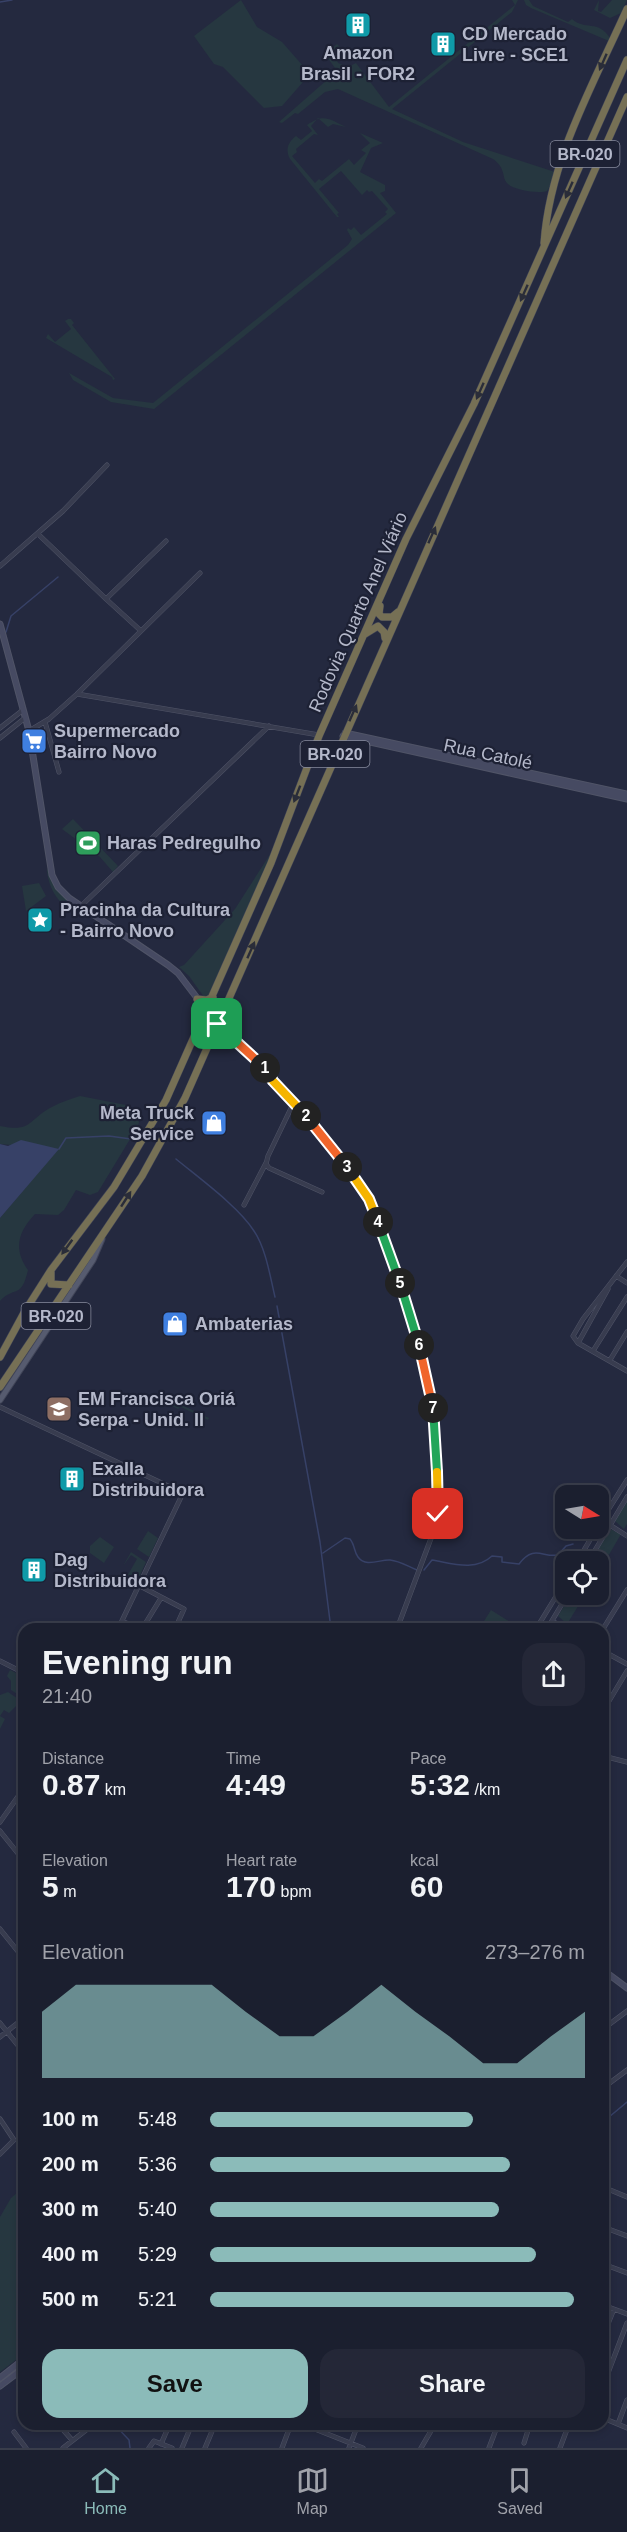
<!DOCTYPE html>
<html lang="en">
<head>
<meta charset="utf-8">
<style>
	body { margin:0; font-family:Arial,sans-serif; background:#242737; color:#f1f3f6; height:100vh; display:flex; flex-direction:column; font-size:22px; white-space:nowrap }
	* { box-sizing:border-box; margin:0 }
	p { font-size:20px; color:#a0a2aa }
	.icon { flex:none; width:33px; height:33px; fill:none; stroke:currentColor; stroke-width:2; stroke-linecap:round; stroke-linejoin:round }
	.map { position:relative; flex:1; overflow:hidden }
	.side { position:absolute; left:18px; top:1623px; width:591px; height:807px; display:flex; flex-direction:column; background:#1b1f2f; border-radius:18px; box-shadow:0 3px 9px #0003,0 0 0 2px #393d4b }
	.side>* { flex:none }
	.needle { width:39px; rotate:101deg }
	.controls { position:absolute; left:555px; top:1485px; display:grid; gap:12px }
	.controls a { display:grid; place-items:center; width:54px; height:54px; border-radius:12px; background:#1b1f2f; box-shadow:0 3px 9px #0003,0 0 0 2px #393d4b; font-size:30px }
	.pin { position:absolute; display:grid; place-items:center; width:51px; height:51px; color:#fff; margin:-26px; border-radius:12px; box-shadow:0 3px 9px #0006 }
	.km { position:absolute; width:30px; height:30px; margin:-15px; border-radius:50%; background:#222; color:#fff; font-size:16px; line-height:30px; text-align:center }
	.round { display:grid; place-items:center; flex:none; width:63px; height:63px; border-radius:18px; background:#242737 }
	.summary { display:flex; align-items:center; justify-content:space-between; height:102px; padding:0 24px }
	h1 { font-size:33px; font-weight:700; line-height:45px }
	.metrics { display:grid; grid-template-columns:repeat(3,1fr); gap:9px; height:102px; padding:6px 24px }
	.metrics div { display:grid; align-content:center }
	.metrics b { font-size:30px; font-weight:700 }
	.metrics small { font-size:16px; font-weight:400 }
	.metrics p { font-size:16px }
	.chart { height:168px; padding:12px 24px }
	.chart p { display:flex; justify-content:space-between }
	.chart svg { width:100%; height:108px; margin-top:6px; fill:#8bbbb9; opacity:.7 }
	.action { display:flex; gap:12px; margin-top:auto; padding:12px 24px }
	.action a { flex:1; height:69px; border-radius:18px; background:#8bbbb9; color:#111; font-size:24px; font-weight:700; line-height:69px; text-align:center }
	.action a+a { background:#242737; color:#f1f3f6 }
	ul { padding:0 24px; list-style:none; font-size:20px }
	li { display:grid; grid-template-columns:96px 72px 1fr; align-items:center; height:45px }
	li i { height:15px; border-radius:8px; background:#8bbbb9 }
	.tabs { display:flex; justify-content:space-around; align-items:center; height:84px; border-top:2px solid #393d4b; background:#1b1f2f; font-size:16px; color:#a0a2aa }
	.tabs a { display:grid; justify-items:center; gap:3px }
	.tabs .current { color:#8bbbb9 }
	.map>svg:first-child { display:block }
</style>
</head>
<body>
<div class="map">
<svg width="627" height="2448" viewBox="0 0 627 2448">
	<rect width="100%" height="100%" fill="#24293f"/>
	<!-- green -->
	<path fill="#263740" d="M241 0 257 27 282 42 310 74 282 106 264 108 223 67 214 64 194 36Z
		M512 0H518L512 12 392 109 463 142 555 172 552 183 547 191C539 194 514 190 508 184 501 178 507 169 493 159L338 89 325 92 298 114 295 113 282 123 279 122 328 79 327 77 335 68 325 54 337 44 342 49 336 58 338 63 348 67 356 63 389 107 515 5Z
		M524 0H529L533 6 568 22 572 19C585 31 598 19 610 38L609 41 531 8 526 5Z
		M599 0 598 11 601 12 612 0H627L621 13 610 18 594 10Z
		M318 118 311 126 318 135 314 134 296 149 297 152 292 156 315 183 319 179 322 181 349 159 354 165 366 153 361 150 370 143 360 133 383 143 371 148 360 172 385 185V191L380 193 396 213 154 409 111 402 73 380 69 373 113 398 153 403 348 245 352 239 347 230 348 228 351 230 354 227 361 235 387 214 385 212 388 209 372 191 369 192 367 190 362 195 341 171 319 189 339 213 337 214 339 217H337L290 159C285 150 288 142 296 136L301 140 312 131 307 125C324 113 329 119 346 127L333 124 328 127Z
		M68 319H71L74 323 72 325 115 379 113 380 112 377 46 338 48 334 55 342 71 329 65 321Z
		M73 819 118 866 113 872 100 857 62 829Z
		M274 848 209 996 204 997 189 976 179 967 184 965 235 909Z
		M47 868C52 883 64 899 78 907L75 911C58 906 47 885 47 868Z
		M39 883 46 896 26 911 22 886Z
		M80 1096 126 1105 141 1113 138 1126 98 1192 90 1195 76 1190 64 1210 58 1215 35 1214C18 1232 13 1249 28 1270 21 1300 15 1285 0 1301V1218L58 1149 0 1144V1126C33 1133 28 1119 52 1107 61 1102 71 1099 80 1096Z
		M167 1398 209 1418 208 1420 181 1407 178 1409 162 1401Z
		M627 1502V1524L624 1529 615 1521Z
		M610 1529 621 1534 599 1572 598 1562H591Z
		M148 1531 158 1538 149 1557 137 1549Z
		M100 1537 114 1547 104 1563 90 1553V1546Z
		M131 1552 146 1562 136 1584 126 1578 137 1559 131 1555 123 1566Z
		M571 1595H585L567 1624 558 1616Z
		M491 1610 521 1629H479Z
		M10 1670 24 1677V1691L19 1695 11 1690V1681L7 1676Z
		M8 1692 21 1701 9 1713 4 1710 0 1716 5 1719 0 1729V1695Z
		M24 2187V2354L0 2372V2217L11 2198Z"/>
	<!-- water -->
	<path fill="#374167" d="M21 1140 59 1149 0 1218V1144L8 1146Z"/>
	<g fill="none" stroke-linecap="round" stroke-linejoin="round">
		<!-- stream -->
		<path stroke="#374167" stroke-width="1.5" d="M0 2 12 0
			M6 632 11 616 58 577
			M59 1149 66 1138 109 1136 131 1139
			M176 1159C199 1178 239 1207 254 1231 266 1249 270 1276 275 1297
			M277 1306 320 1542 331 1629
			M323 1553 345 1538 350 1539C355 1545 354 1552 358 1557 366 1568 381 1559 390 1560 400 1561 407 1566 417 1570
			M424 1570 432 1560C451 1563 475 1572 492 1556L502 1557V1562L519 1564C534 1544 543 1558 558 1555L566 1546 573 1544
			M603 2122 627 2102
			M114 2424 129 2440 130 2448"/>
		<defs>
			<path id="street" d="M38 534 106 599
				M0 566 63 511 107 465
				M140 630 106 599 166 541
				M77 694 319 735
				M45 722 59 772
				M0 728 23 710
				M29 731 49 719 77 694 200 573
				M0 738 25 718
				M81 906 269 726
				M217 1024 265 1068 273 1081 294 1101 344 1162 361 1188 374 1210 412 1319 434 1413 439 1504 433 1533 397 1629
				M294 1102 268 1156 266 1164 269 1168 322 1192
				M244 1205 266 1163
				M627 1262 583 1319 573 1336 578 1343 627 1371
				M616 1276 627 1283
				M578 1343 608 1289
				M593 1351 627 1297
				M610 1360 627 1332
				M0 1407 183 1493 118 1629
				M602 1520 627 1536
				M598 1526 627 1480
				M577 1562 597 1528
				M588 1562 627 1497
				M140 1586 184 1609 175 1629
				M122 1621 139 1629
				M552 1621 566 1629
				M142 1629 161 1598
				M536 1629 566 1580
				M547 1629 568 1594
				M603 1629 627 1590
				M603 1651 627 1664
				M0 1661 24 1673
				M603 1711 627 1671
				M603 1756 627 1762
				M0 1822 24 1788
				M0 1831 24 1861
				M19 1854 24 1849
				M0 1929 24 1959
				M0 2023 24 2053
				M603 2029 627 2011
				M0 2037 24 2018
				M603 2088 627 2070
				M0 2119 14 2140 0 2154
				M603 2166 604 2163
				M603 2187 627 2197
				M603 2227 627 2236
				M603 2264 627 2273
				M603 2305 627 2314
				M603 2336 614 2309
				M603 2386 627 2323
				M603 2418 627 2428
				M58 2424 72 2440
				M302 2424 363 2448
				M618 2424 627 2400
				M14 2432 26 2448
				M524 2443 530 2424
				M161 2444 168 2428
				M63 2448 94 2424
				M149 2448 154 2441 172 2448
				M182 2448 192 2424
				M205 2448 215 2424
				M282 2448 291 2424
				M349 2448 358 2424
				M421 2448 435 2424
				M489 2448 498 2424
				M560 2448 569 2424"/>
			<path id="secondary" d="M0 624 29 731 52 875 58 887 69 898 168 965 178 973 207 1011
				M345 733 627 794
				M343 736 627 799
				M603 1970 627 1988
				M0 2378 24 2359
				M0 2386 24 2368"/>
			<path id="primary" d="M0 1400 93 1260 102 1239"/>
			<path id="highway" d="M544 243C550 159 593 85 627 9
				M380 606 379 614 382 617H392L398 612
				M365 634 378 626 384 632 385 638
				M197 999 207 1000 213 997
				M51 1272V1284L69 1285
				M0 1357 25 1311 51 1270 114 1187 166 1100 271 863 319 736 406 539 474 404 627 60
				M0 1387 142 1176 185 1098 627 97"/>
		</defs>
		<!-- street casing -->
		<use href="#street" stroke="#505467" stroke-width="5"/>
		<!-- secondary casing -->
		<use href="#secondary" stroke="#505467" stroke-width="7"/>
		<!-- primary casing -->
		<use href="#primary" stroke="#414558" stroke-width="7"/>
		<!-- highway casing -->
		<use href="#highway" stroke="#404457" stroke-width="8"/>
		<!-- street -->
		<use href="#street" stroke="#383c4f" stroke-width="4"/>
		<!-- secondary -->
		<use href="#secondary" stroke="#464a62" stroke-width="5"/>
		<!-- primary -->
		<use href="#primary" stroke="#565b6f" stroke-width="5"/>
		<!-- highway -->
		<use href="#highway" stroke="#767055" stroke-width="7"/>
	</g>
	<!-- one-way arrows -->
	<defs><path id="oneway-solid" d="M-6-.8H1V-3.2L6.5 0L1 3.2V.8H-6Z" transform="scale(1.5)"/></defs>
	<g fill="#2a2d39">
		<use href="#oneway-solid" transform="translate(603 62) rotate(114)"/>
		<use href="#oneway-solid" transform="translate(569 190) rotate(114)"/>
		<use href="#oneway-solid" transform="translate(524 293) rotate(114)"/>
		<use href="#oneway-solid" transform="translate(480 391) rotate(114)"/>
		<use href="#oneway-solid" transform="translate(432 535) rotate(-66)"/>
		<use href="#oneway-solid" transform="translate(353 713) rotate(-66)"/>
		<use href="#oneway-solid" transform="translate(297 794) rotate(111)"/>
		<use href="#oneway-solid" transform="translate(251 950) rotate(-66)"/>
		<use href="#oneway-solid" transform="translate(126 1199) rotate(-57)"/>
		<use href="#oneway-solid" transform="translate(67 1247) rotate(126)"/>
	</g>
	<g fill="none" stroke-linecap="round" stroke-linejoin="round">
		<defs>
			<path id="split-1" d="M217 1024 265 1068"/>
			<path id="split-2" d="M265 1068 273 1081 306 1116"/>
			<path id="split-3" d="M306 1116 347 1167"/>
			<path id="split-4" d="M347 1167 369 1199 378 1222"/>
			<path id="split-5" d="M378 1222 400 1283"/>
			<path id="split-6" d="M400 1283 419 1345"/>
			<path id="split-7" d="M419 1345 433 1408"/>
			<path id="split-8" d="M433 1408 437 1472"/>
			<path id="split-9" d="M437 1472 438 1514"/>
		</defs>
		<!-- split-1 casing -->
		<use href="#split-1" stroke="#fff" stroke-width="12"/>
		<!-- split-2 casing -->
		<use href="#split-2" stroke="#fff" stroke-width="12"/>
		<!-- split-3 casing -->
		<use href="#split-3" stroke="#fff" stroke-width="12"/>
		<!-- split-4 casing -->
		<use href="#split-4" stroke="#fff" stroke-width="12"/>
		<!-- split-5 casing -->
		<use href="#split-5" stroke="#fff" stroke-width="12"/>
		<!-- split-6 casing -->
		<use href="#split-6" stroke="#fff" stroke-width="12"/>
		<!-- split-7 casing -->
		<use href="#split-7" stroke="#fff" stroke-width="12"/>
		<!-- split-8 casing -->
		<use href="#split-8" stroke="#fff" stroke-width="12"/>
		<!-- split-9 casing -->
		<use href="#split-9" stroke="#fff" stroke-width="12"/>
		<!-- split-1 -->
		<use href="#split-1" stroke="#f0652b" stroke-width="8"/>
		<!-- split-2 -->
		<use href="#split-2" stroke="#f5b400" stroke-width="8"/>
		<!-- split-3 -->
		<use href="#split-3" stroke="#f0652b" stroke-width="8"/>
		<!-- split-4 -->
		<use href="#split-4" stroke="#f5b400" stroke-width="8"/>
		<!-- split-5 -->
		<use href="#split-5" stroke="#22a559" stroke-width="8"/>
		<!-- split-6 -->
		<use href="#split-6" stroke="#22a559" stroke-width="8"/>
		<!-- split-7 -->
		<use href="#split-7" stroke="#f0652b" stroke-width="8"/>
		<!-- split-8 -->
		<use href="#split-8" stroke="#22a559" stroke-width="8"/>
		<!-- split-9 -->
		<use href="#split-9" stroke="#f5b400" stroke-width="8"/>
	</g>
	<!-- icons -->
	<defs>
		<symbol id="building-square" viewBox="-11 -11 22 22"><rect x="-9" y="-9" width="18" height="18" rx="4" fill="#0f9aa8" stroke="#1d2134"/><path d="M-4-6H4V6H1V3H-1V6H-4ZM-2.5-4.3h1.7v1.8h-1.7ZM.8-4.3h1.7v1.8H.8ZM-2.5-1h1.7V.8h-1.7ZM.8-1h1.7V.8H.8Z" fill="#fff"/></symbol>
		<symbol id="supermarket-square" viewBox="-11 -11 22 22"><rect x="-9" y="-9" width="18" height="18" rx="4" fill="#3f7fe0" stroke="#1d2134"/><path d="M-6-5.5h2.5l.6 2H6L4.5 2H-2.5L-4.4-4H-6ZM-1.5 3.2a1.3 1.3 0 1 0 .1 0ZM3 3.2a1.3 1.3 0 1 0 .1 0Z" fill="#fff"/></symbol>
		<symbol id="stadium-square" viewBox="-11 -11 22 22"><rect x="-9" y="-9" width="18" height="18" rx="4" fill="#2e9e5b" stroke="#1d2134"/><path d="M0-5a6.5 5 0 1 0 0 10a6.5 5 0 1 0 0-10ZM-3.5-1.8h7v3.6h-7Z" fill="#fff"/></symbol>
		<symbol id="sight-square" viewBox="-11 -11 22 22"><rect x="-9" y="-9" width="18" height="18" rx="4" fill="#0f9aa8" stroke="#1d2134"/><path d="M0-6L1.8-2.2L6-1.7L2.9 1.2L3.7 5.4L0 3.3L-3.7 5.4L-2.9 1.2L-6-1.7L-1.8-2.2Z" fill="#fff"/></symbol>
		<symbol id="shop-square" viewBox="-11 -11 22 22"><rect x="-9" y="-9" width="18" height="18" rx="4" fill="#3f7fe0" stroke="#1d2134"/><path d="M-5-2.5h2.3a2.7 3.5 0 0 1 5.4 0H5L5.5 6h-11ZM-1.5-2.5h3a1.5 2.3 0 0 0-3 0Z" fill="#fff"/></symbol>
		<symbol id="school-square" viewBox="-11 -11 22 22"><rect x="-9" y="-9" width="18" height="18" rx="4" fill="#8d6e63" stroke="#1d2134"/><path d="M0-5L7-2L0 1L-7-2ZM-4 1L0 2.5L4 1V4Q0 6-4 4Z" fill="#fff"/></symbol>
	</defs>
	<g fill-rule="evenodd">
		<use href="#building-square" x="343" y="10" width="30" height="30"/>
		<use href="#building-square" x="428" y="29" width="30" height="30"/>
		<use href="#supermarket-square" x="19" y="726" width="30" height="30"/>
		<use href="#stadium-square" x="73" y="828" width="30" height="30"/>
		<use href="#sight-square" x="25" y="905" width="30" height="30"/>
		<use href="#shop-square" x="199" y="1108" width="30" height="30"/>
		<use href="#shop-square" x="160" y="1309" width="30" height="30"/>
		<use href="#school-square" x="44" y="1394" width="30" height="30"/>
		<use href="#building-square" x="57" y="1464" width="30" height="30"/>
		<use href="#building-square" x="19" y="1555" width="30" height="30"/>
	</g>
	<g text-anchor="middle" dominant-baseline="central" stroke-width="4.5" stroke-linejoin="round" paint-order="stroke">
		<!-- shield labels -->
		<g fill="#1d2134" stroke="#878b9d" stroke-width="1.5">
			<rect x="550.5" y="141" width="69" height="26" rx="4.5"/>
			<rect x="300.5" y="741" width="69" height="26" rx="4.5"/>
			<rect x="21.5" y="1303" width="69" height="26" rx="4.5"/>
		</g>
		<g font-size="16" font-weight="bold" fill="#b4b8ca">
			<text x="585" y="154">BR-020</text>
			<text x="335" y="754">BR-020</text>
			<text x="56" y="1316">BR-020</text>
		</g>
		<!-- poi labels -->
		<g font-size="18" font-weight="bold" fill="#b4b8ca" stroke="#1d2134" text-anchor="start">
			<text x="462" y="34">CD Mercado<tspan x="462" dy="21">Livre - SCE1</tspan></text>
			<text x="358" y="53" text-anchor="middle">Amazon<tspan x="358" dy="21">Brasil - FOR2</tspan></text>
			<text x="54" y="731">Supermercado<tspan x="54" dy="21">Bairro Novo</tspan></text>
			<text x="107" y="843">Haras Pedregulho</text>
			<text x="60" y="910">Pracinha da Cultura<tspan x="60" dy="21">- Bairro Novo</tspan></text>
			<text x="194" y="1113" text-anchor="end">Meta Truck<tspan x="194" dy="21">Service</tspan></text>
			<text x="195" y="1324">Ambaterias</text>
			<text x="78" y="1399">EM Francisca Oriá<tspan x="78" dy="21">Serpa - Unid. II</tspan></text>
			<text x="92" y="1469">Exalla<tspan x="92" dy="21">Distribuidora</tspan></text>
			<text x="54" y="1560">Dag<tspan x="54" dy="21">Distribuidora</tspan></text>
		</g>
		<!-- street labels -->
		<g font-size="18" fill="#b4b8ca" stroke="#1d2134">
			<text transform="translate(358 612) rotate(-66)">Rodovia Quarto Anel Viário</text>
			<text transform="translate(488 754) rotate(12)">Rua Catolé</text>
		</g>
	</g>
</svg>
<div class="controls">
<a><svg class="needle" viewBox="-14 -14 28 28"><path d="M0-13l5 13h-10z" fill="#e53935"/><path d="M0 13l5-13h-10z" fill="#a0a2aa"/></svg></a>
<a><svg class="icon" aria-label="locate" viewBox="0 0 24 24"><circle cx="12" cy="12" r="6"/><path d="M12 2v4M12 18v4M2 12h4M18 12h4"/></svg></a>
</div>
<div class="pin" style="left:217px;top:1024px;background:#1e9e55"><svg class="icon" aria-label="arrive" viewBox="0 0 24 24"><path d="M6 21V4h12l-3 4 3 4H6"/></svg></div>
<div class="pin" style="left:438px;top:1514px;background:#d93025"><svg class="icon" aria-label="check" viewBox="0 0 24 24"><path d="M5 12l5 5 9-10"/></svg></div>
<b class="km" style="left:265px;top:1068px">1</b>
<b class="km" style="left:306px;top:1116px">2</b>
<b class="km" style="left:347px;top:1167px">3</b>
<b class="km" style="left:378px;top:1222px">4</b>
<b class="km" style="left:400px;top:1283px">5</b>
<b class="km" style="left:419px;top:1345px">6</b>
<b class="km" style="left:433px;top:1408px">7</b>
<section class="side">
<div class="summary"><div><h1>Evening run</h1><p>21:40</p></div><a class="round"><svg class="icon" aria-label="share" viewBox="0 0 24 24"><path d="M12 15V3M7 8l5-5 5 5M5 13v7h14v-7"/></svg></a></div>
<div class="metrics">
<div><p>Distance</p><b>0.87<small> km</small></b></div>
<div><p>Time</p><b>4:49</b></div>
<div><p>Pace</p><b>5:32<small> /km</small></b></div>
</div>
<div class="metrics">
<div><p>Elevation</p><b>5<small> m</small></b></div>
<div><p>Heart rate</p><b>170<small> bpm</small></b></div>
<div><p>kcal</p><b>60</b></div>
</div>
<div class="chart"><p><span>Elevation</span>273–276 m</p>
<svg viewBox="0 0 160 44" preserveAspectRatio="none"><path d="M0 44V17L10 6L20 6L30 6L40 6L50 6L60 17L70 27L80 27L90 17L100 6L110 17L120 27L130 38L140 38L150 27L160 17V44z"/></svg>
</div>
<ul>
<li><b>100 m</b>5:48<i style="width:70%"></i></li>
<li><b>200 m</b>5:36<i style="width:80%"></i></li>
<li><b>300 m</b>5:40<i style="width:77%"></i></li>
<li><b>400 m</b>5:29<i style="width:87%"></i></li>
<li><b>500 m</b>5:21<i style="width:97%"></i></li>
</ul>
<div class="action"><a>Save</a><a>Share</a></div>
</section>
</div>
<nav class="tabs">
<a class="current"><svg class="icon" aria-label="home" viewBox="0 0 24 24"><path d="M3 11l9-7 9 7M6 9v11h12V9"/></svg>Home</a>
<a><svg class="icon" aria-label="map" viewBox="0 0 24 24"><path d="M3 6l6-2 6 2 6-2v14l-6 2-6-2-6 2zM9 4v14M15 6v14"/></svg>Map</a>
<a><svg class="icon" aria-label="saved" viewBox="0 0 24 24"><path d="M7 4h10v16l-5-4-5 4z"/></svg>Saved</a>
</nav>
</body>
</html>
